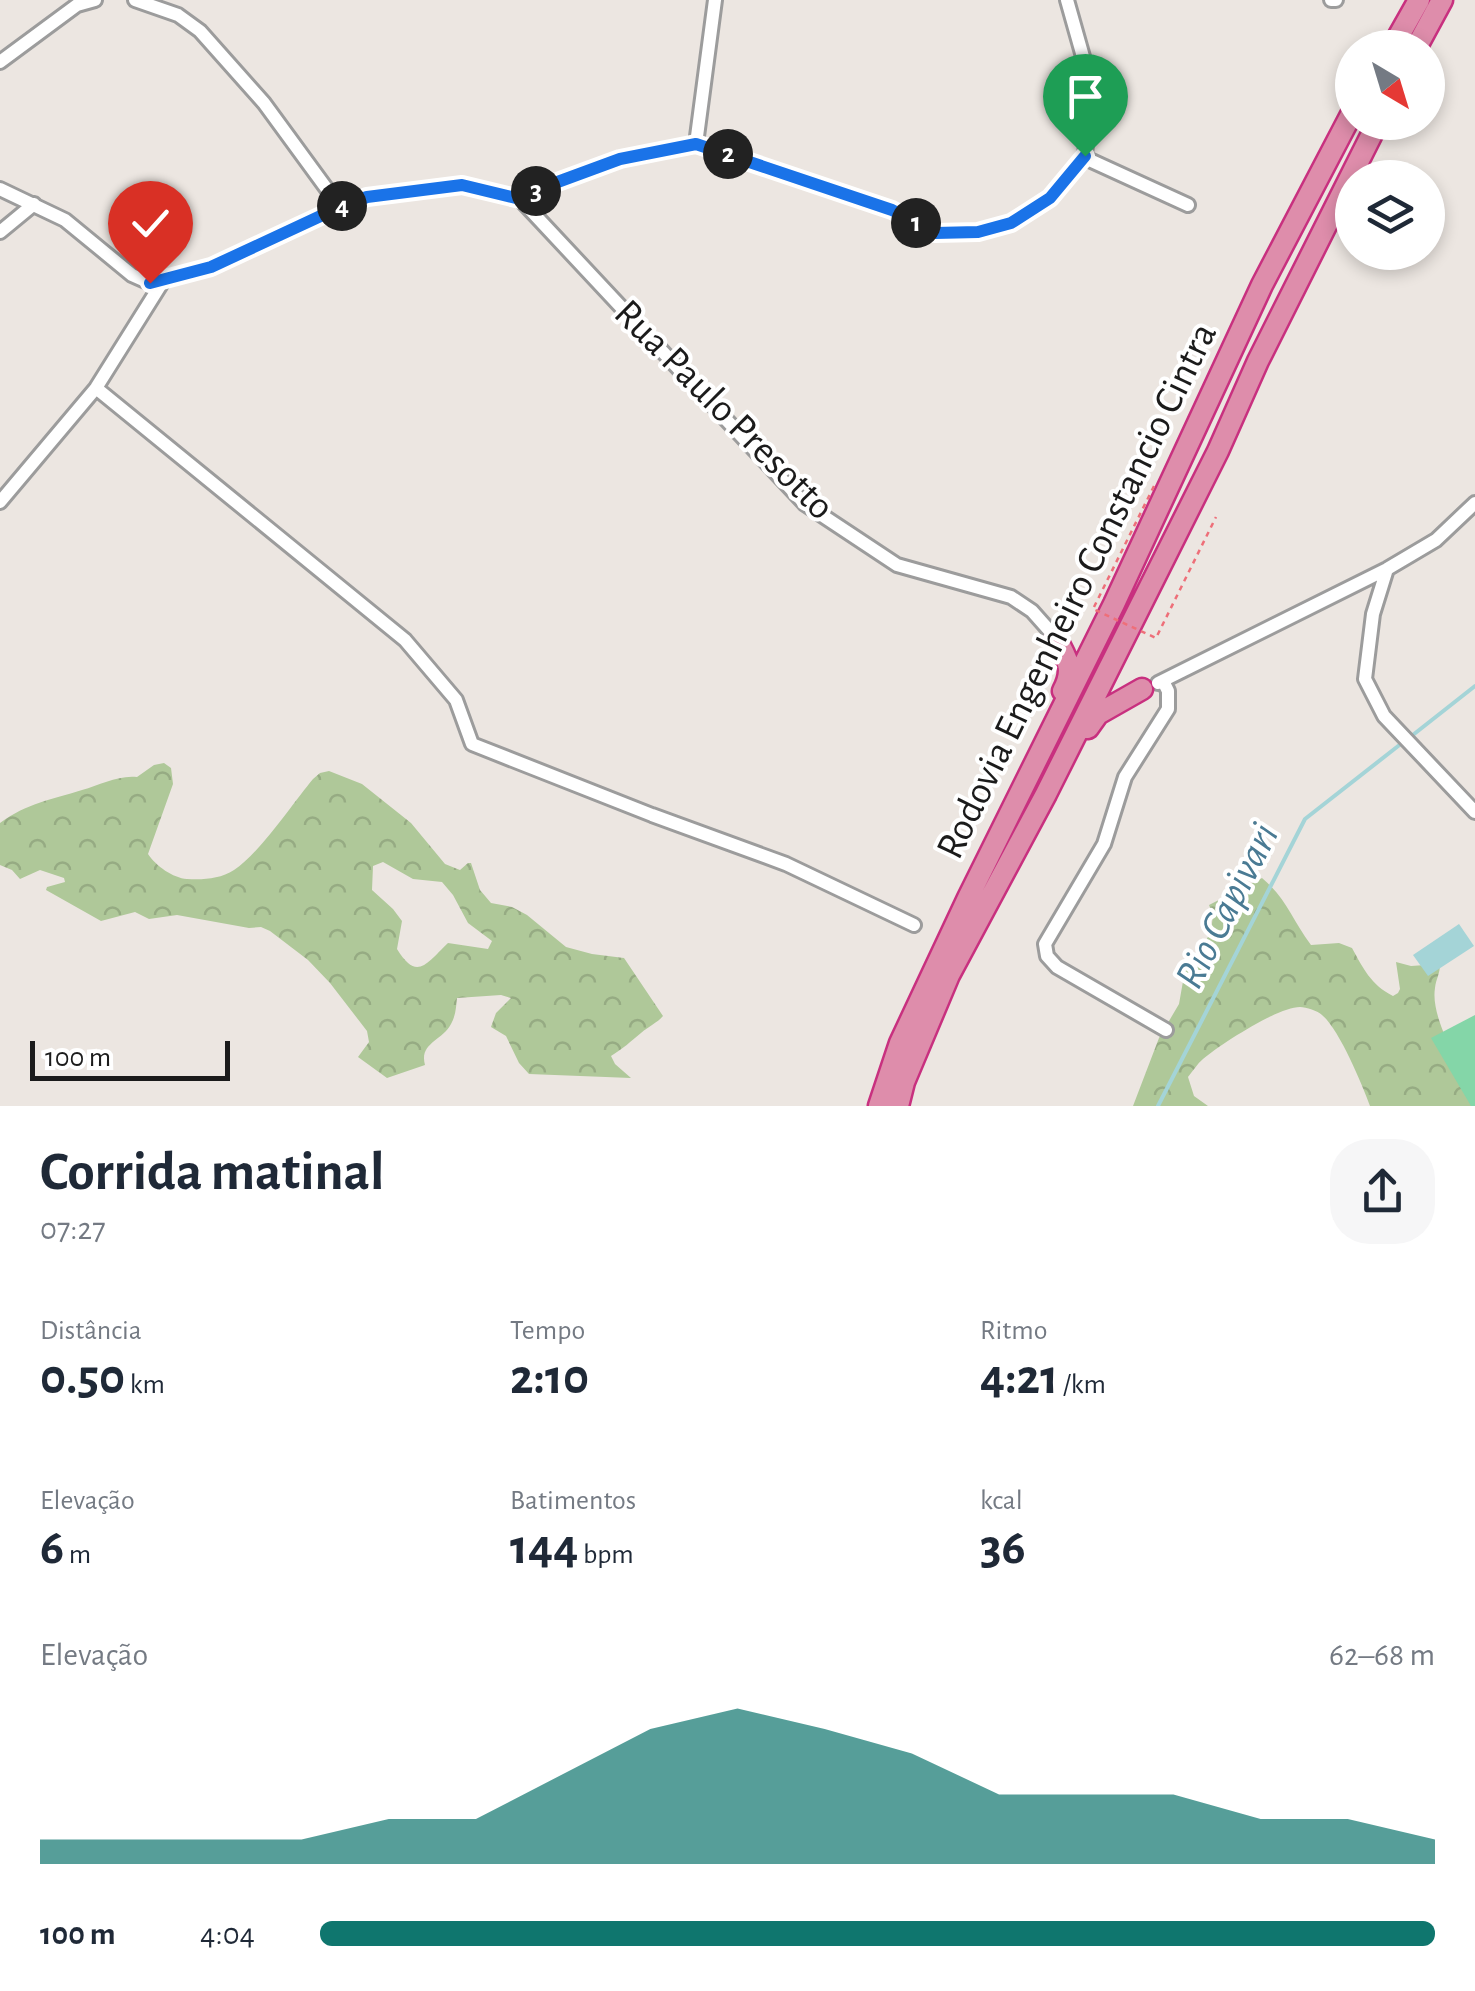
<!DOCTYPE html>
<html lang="pt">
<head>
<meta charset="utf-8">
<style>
	body { margin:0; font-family:"Alegreya Sans",sans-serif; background:#f6f6f7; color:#1f2937; height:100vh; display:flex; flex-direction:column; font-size:38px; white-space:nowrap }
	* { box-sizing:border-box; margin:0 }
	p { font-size:32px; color:#747a83 }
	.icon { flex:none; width:55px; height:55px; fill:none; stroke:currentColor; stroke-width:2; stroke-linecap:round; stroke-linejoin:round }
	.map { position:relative; height:1106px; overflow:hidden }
	.panel { display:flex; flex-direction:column; background:#fff; flex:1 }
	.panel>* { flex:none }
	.needle { width:65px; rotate:142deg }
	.controls { position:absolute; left:1335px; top:30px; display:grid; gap:20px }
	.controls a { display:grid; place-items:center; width:110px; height:110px; border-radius:50%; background:#fff; box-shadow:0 5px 15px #0003; font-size:50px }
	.scale { position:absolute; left:30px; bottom:25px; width:200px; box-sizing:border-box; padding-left:10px; border:5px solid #1b1b1b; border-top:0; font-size:28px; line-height:35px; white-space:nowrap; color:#1b1b1b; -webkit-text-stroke:8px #fff; paint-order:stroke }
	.pin { position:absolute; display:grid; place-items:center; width:85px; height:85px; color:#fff; margin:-102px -42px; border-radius:50% 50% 50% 0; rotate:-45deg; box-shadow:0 0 10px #0007 }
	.pin .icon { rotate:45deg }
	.km { position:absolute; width:50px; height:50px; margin:-25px; border-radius:50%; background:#222; color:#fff; font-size:28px; line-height:50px; text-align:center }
	.round { display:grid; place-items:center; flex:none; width:105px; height:105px; border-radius:40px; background:#f6f6f7 }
	.summary { display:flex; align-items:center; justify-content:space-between; height:170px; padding:0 40px }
	h1 { font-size:55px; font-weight:700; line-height:75px }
	.figures { display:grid; grid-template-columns:repeat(3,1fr); gap:15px; height:170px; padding:10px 40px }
	.figures div { display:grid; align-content:center }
	.figures b { font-size:50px; font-weight:700 }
	.figures small { font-size:28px; font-weight:400 }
	.figures p { font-size:28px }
	.chart { height:280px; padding:20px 40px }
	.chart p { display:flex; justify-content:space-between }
	.chart svg { width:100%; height:180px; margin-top:10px; fill:#0f766e; opacity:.7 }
	ul { padding:0 40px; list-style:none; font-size:32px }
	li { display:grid; grid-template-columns:160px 120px 1fr; align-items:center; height:75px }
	li i { height:25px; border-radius:12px; background:#0f766e }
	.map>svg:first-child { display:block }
</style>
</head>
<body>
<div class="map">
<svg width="1475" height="1106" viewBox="0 0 1475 1106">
	<defs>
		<pattern id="forest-crowns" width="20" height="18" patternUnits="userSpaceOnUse" patternTransform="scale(2.5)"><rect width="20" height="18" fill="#afc899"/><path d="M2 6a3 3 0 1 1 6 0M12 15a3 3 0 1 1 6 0" fill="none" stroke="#96ab83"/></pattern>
	</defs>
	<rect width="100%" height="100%" fill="#ece6e1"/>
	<!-- forest -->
	<path fill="url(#forest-crowns)" fill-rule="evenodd" d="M164 763 171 768 173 784 148 854C156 866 173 878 187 879 203 880 220 879 234 870 259 854 293 803 313 779L320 773 329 771 362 784 411 823 445 864 460 870 468 863H471L480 890 491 903 512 907 527 915 566 947 592 954 624 958 663 1016C657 1023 649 1026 641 1033 630 1042 624 1048 611 1056L615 1064 631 1078 529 1074 519 1063 506 1036 491 1027 496 1013 511 998 501 995 457 998C456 1007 456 1015 451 1024 442 1041 419 1043 425 1065L387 1078 358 1057 369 1042 367 1031 330 983 308 960 270 931 261 927 249 928 177 915 149 919 135 912 101 921 46 890 47 887 65 882 64 878 40 870 20 879 12 870 0 865V823C27 803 51 800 82 790 100 785 118 775 137 777L154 765ZM383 862 413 879 442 882 453 895 468 923 492 941 488 949 448 943C427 963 417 982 397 949L402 921 393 909 372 890 373 866Z
		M1262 878C1287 899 1292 920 1311 945L1339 943 1352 948C1363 968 1371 985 1393 996L1398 993 1400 989 1396 962 1411 966 1440 964C1440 974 1436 979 1435 988 1430 1018 1461 1068 1475 1095V1106H1370C1362 1084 1339 1029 1322 1015 1318 1011 1306 1007 1300 1007 1278 1007 1221 1044 1203 1059 1197 1064 1193 1071 1188 1077L1194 1096 1208 1106H1133L1159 1038 1179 1004 1185 970 1200 952 1211 931 1213 915 1209 905Z"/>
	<!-- pitch -->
	<path fill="#84d6a8" d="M1475 1015V1106H1471L1431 1038Z"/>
	<!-- water -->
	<path fill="#a4d4d7" d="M1459 924 1474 946 1428 976 1413 955Z"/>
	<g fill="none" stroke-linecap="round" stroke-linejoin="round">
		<!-- stream -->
		<path stroke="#a4d4d7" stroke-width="4" d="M1409 738 1475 686
			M1158 1106 1305 819 1402 743"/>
		<defs>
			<path id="minor" d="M135 0 178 15 200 31 264 103 340 207
				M1331 0H1336
				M0 62 77 5 95 0
				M696 144 715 0
				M1083 157 1188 205
				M0 189 65 220 132 275 150 283 211 267 340 207 367 197 462 185 520 199
				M520 199 544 187 620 159 696 144 892 210 935 233 978 232 1011 223 1050 198 1085 156 1091 85 1067 0
				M520 199 805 504 897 565 1011 597 1032 611 1056 638
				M0 232 34 204
				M96 388 405 640 456 700 472 744 652 815 786 864 914 925
				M0 502 96 388 163 281
				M1387 569 1373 614 1365 679 1384 716 1475 812
				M1163 681 1168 691V709L1125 777 1104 844 1045 944 1047 956 1057 967 1166 1030
				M1158 683 1387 569 1436 540 1475 503"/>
			<path id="highway" d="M1392 48 1419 0
				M1416 48 1442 0
				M1056 638C1067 660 1075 668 1063 691
				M1088 728 1098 714 1142 689
				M879 1106 900 1043 968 898 1114 604 1262 285 1352 113
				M898 1106 904 1082 949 975 1046 794 1218 451 1258 361 1378 122"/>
		</defs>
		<!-- minor casing -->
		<use href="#minor" stroke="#9c9c9c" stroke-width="18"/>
		<!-- highway casing -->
		<use href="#highway" stroke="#c8307f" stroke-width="25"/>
		<!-- minor -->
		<use href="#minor" stroke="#fff" stroke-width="12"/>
		<!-- highway -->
		<use href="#highway" stroke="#de8dab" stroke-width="20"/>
		<!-- path-bridge -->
		<path stroke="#ee6f79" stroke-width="2.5" stroke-dasharray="5 5" stroke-linecap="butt" d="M1154 486 1093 609 1156 638 1216 517"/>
	</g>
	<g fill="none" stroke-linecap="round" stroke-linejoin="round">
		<defs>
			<path id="route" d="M150 283 211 267 340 207 367 197 462 185 520 199 544 187 620 159 696 144 892 210 935 233 978 232 1011 223 1050 198 1085 156"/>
		</defs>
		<!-- route casing -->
		<use href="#route" stroke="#fff" stroke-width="20"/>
		<!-- route -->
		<use href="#route" stroke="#1a73e8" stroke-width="12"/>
	</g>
	<g text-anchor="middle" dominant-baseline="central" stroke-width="8" stroke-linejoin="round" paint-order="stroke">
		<!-- street labels -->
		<g font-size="40" fill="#1b1b1b" stroke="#fff">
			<text transform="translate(724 410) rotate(45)">Rua Paulo Presotto</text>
			<text transform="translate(1077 591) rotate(-64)">Rodovia Engenheiro Constancio Cintra</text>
		</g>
		<!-- water labels -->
		<g font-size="42" font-style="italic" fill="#4a7b94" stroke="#fff">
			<text transform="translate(1227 906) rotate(-63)">Rio Capivari</text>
		</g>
	</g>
</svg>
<div class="controls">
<a><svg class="needle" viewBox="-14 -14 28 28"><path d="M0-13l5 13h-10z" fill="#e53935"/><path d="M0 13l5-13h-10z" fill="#747a83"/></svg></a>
<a><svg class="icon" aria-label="layers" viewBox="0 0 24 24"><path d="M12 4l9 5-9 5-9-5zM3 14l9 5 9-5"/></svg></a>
</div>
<div class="scale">100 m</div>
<div class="pin" style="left:1085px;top:156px;background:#1e9e55"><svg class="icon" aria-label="arrive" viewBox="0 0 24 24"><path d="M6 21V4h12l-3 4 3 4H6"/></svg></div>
<div class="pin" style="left:150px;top:283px;background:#d93025"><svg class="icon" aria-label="check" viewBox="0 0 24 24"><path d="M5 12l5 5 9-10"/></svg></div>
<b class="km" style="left:916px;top:223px">1</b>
<b class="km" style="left:728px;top:154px">2</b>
<b class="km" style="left:536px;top:191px">3</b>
<b class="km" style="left:342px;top:206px">4</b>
</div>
<section class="panel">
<div class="summary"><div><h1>Corrida matinal</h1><p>07:27</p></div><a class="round"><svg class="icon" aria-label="share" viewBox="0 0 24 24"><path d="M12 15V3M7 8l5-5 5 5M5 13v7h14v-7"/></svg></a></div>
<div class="figures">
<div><p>Distância</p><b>0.50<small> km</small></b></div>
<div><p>Tempo</p><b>2:10</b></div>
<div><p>Ritmo</p><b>4:21<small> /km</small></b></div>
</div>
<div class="figures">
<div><p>Elevação</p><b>6<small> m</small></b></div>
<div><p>Batimentos</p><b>144<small> bpm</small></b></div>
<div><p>kcal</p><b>36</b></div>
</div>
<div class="chart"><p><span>Elevação</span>62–68 m</p>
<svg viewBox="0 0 160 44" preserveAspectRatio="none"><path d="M0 44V38L10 38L20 38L30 38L40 33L50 33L60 22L70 11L80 6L90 11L100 17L110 27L120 27L130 27L140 33L150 33L160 38V44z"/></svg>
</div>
<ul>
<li><b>100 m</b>4:04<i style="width:100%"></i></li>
</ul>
</section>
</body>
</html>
